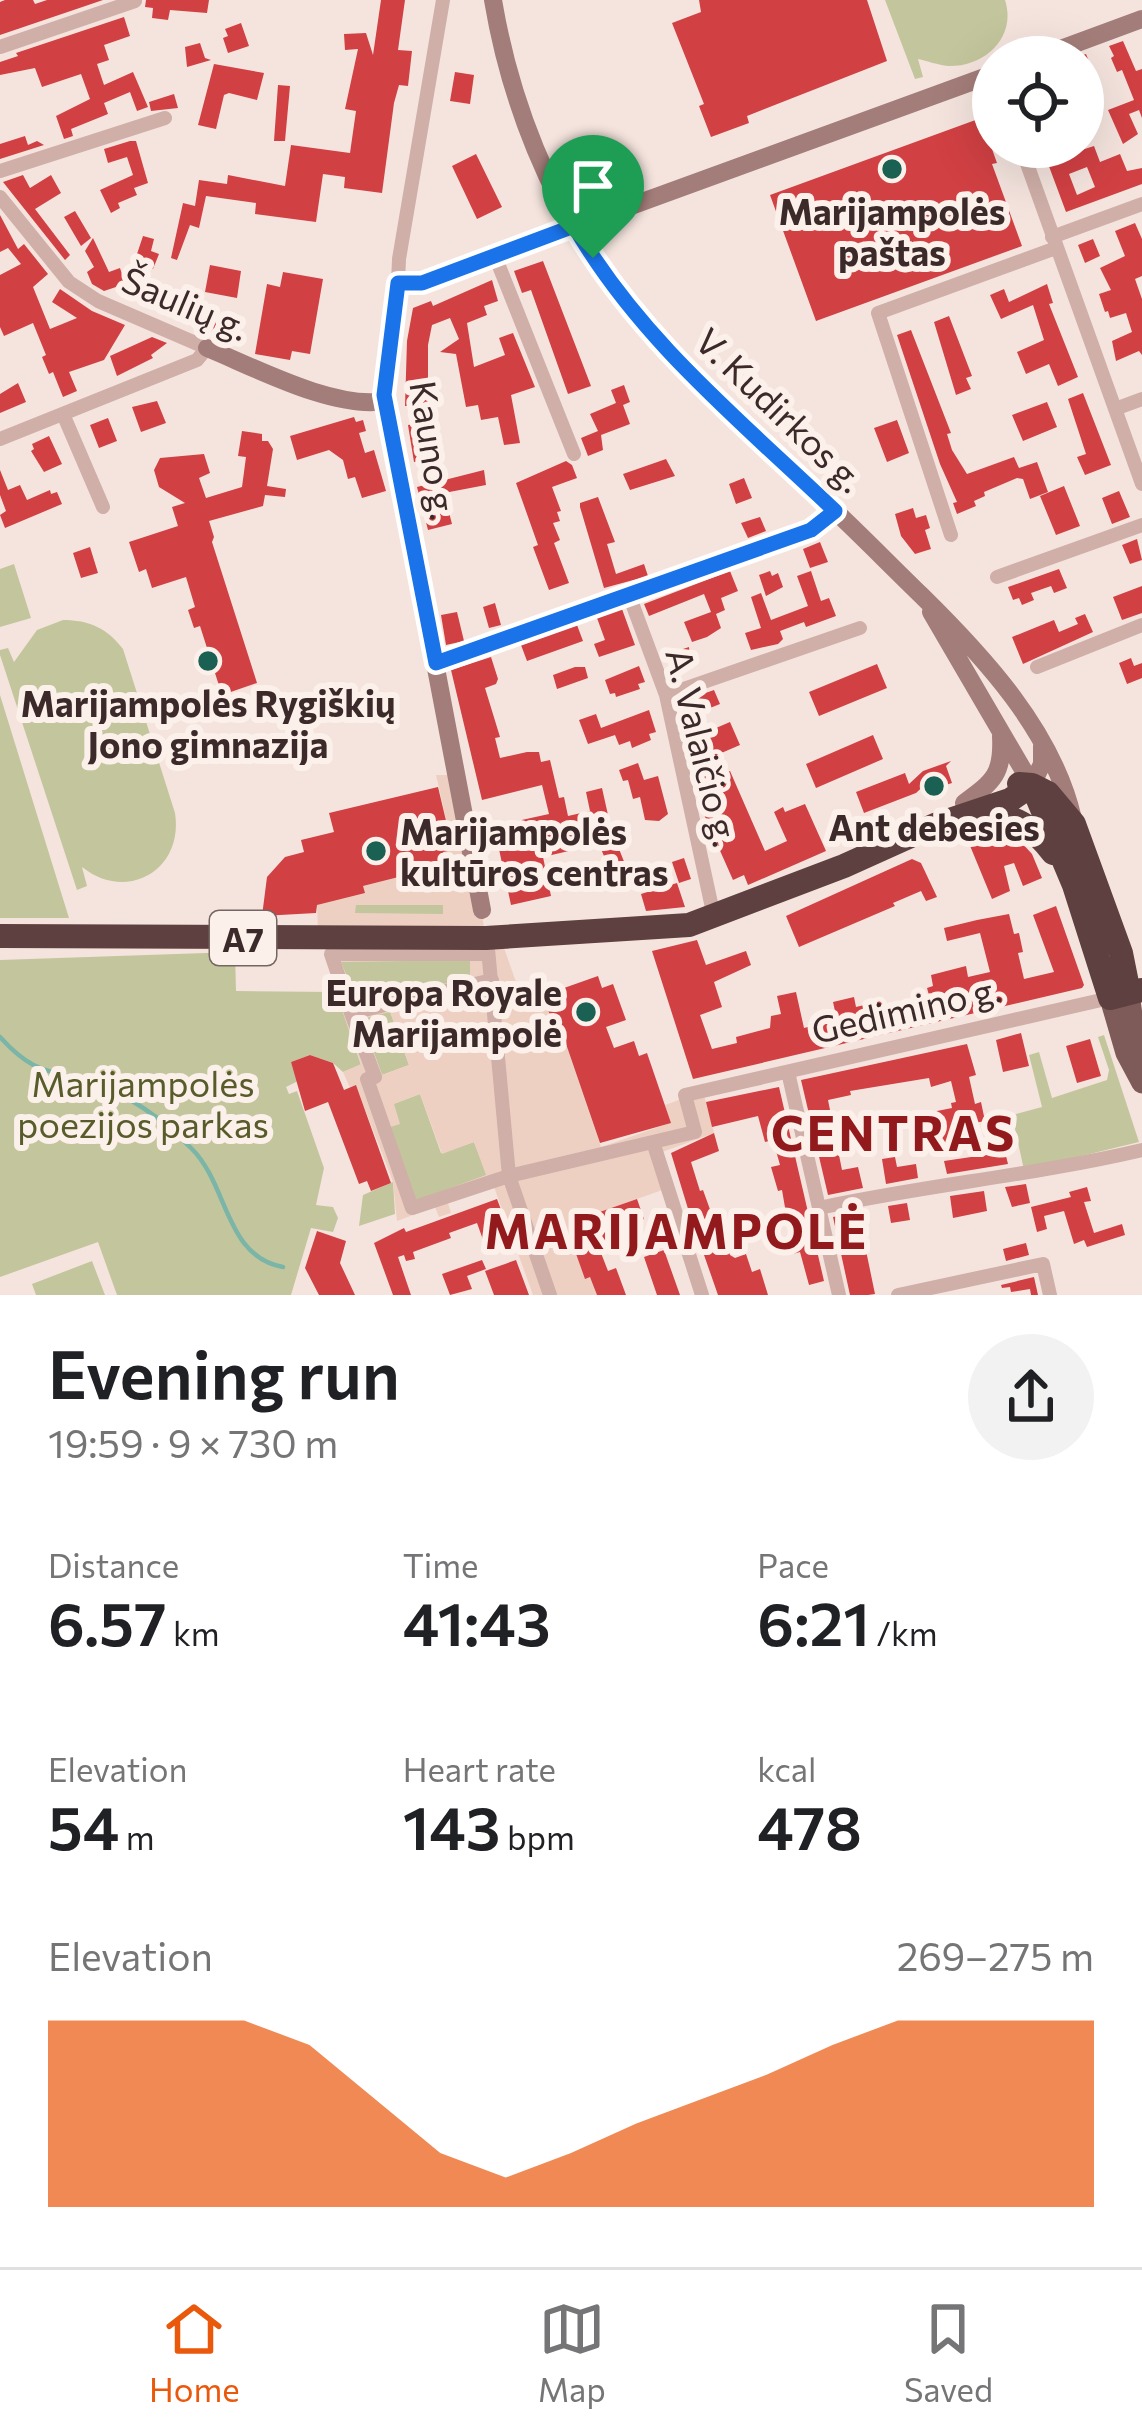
<!DOCTYPE html>
<html lang="en">
<head>
<meta charset="utf-8">
<style>
	body { margin:0; font-family:Commissioner,sans-serif; background:#f2f2f2; color:#202124; height:100vh; display:flex; flex-direction:column; font-size:45px; white-space:nowrap }
	* { box-sizing:border-box; margin:0 }
	p { font-size:39px; color:#757577 }
	.icon { flex:none; width:66px; height:66px; fill:none; stroke:currentColor; stroke-width:2; stroke-linecap:round; stroke-linejoin:round }
	.map { position:relative; height:1295px; overflow:hidden }
	.drawer { display:flex; flex-direction:column; background:#fff; flex:1 }
	.drawer>* { flex:none }
	.tools { position:absolute; left:972px; top:36px; display:grid; gap:24px }
	.tools a { display:grid; place-items:center; width:132px; height:132px; border-radius:50%; background:#fff; box-shadow:0 12px 48px #0002; font-size:60px }
	.pin { position:absolute; display:grid; place-items:center; width:102px; height:102px; color:#fff; margin:-123px -51px; border-radius:50% 50% 50% 0; rotate:-45deg; box-shadow:0 0 12px #0007 }
	.pin .icon { rotate:45deg }
	.round { display:grid; place-items:center; flex:none; width:126px; height:126px; border-radius:63px; background:#f2f2f2 }
	.headline { display:flex; align-items:center; justify-content:space-between; height:204px; padding:0 48px }
	h1 { font-size:66px; font-weight:600; line-height:90px }
	.figures { display:grid; grid-template-columns:repeat(3,1fr); gap:18px; height:204px; padding:12px 48px }
	.figures div { display:grid; align-content:center }
	.figures b { font-size:60px; font-weight:600 }
	.figures small { font-size:33px; font-weight:400 }
	.figures p { font-size:33px }
	.chart { height:336px; padding:24px 48px }
	.chart p { display:flex; justify-content:space-between }
	.chart svg { width:100%; height:216px; margin-top:12px; fill:#ea580c; opacity:.7 }
	.dock { display:flex; justify-content:space-around; align-items:center; height:168px; border-top:3px solid #e0e0e0; background:#fff; font-size:33px; color:#757577 }
	.dock a { display:grid; justify-items:center; gap:6px }
	.dock .current { color:#ea580c }
	.map>svg:first-child { display:block }
</style>
</head>
<body>
<div class="map">
<svg width="1142" height="1295" viewBox="0 0 1142 1295">
	<rect width="100%" height="100%" fill="#f5e4de"/>
	<!-- green -->
	<path fill="#c3c69c" d="M885 0H1005C1017 37 985 67 948 66 938 65 927 61 918 59L923 77 915 79Z
		M14 564 31 618 0 627V569Z
		M63 620C89 620 107 628 123 649L175 813C184 870 127 903 82 867L87 886 77 890 0 655V650L8 648 14 662 37 630Z
		M0 695 60 889 69 918H0Z
		M355 905H444V914H355Z
		M235 952 236 991 336 992 361 1065 343 1072 333 1063 310 1055 291 1062 298 1081 286 1087 289 1094 297 1091 324 1168 316 1205 333 1207 338 1218 333 1232 311 1228 291 1295H117L98 1242 0 1277V960Z
		M470 959 471 978 358 1003 340 961Z
		M390 1011 409 1065 382 1075 361 1018Z
		M1104 1035 1139 1142 1024 1170 1012 1115 1042 1107 1029 1055 1039 1052 1052 1098 1107 1080 1109 1070 1098 1037Z
		M420 1094 441 1153 474 1142 487 1175 413 1202 387 1129 393 1104Z
		M393 1182 395 1214 359 1226 363 1195Z
		M92 1261 105 1295H36L32 1284Z"/>
	<!-- plaza -->
	<path fill="#eed0c3" fill-rule="evenodd" d="M436 775H453L484 926 318 932 317 905 363 886 445 865 443 852 453 849ZM443 905V914L355 913 356 905Z
		M504 948 526 1010 546 1004 559 1039 564 1038 601 1147 670 1123 665 1105 703 1091 714 1133 657 1154 668 1188 575 1221 597 1295H533L494 1187 448 1203 451 1213 439 1217 435 1207 397 1221 393 1182 356 1086 350 1088 343 1072 361 1064 336 992 326 949ZM470 960V978L358 1003 341 962ZM390 1012 409 1065 382 1075 362 1019ZM420 1094 442 1154 474 1142 486 1175 413 1202 387 1128 400 1124 394 1104Z"/>
	<g fill="none" stroke-linecap="round" stroke-linejoin="round">
		<!-- stream -->
		<path stroke="#7ab5a8" stroke-width="4.5" d="M0 1037C36 1077 51 1069 98 1085 133 1097 165 1122 191 1148 229 1185 224 1256 283 1267"/>
	</g>
	<!-- building -->
	<path fill="#d14043" fill-rule="evenodd" d="M5 0H33L35 4 47 0H103L0 35V2Z
		M146 0H209L207 13 170 10 168 20 152 18 153 8 145 7Z
		M381 0H405L398 50 412 51 408 86 399 85 394 103 382 193 344 188 345 177 323 174 316 222 255 214 256 203 206 196 199 228 190 225 177 260 171 258 183 203 195 206 199 180 227 184 228 175 285 186 291 145 350 153 356 111 345 109 358 49 345 50 344 34 366 33 373 55Z
		M699 0H867L887 61 747 116 749 123 711 137 699 106 704 104 672 23 701 12Z
		M124 17 130 36 104 45 109 60 97 64 104 85 133 72 148 107 137 111 130 92 104 103 108 114 71 129 73 136 64 139 56 116 90 99 81 74 42 87 35 68 0 75V62L18 56 16 53Z
		M241 23 249 46 228 53 223 38 228 36 225 29Z
		M1123 41 1136 71 1142 69V118L1139 110 1129 114 1138 134 1123 144 1108 110 1134 100 1122 70 1117 72 1111 58 1114 56 1109 46Z
		M200 43 205 58 211 60 187 67 185 47Z
		M1086 54 1095 76 1086 79 1096 103 1083 108V55Z
		M214 64 264 73 257 100 229 93 224 95 216 129 198 125Z
		M455 72 474 75 470 104 450 101Z
		M278 85 290 86 285 141H274Z
		M174 94 178 108 151 111 149 102Z
		M981 118 997 163 992 164 1022 246 816 321 770 195Z
		M25 136 28 145 37 141 44 145 0 159V144Z
		M130 141H136L148 183 134 188 137 195 118 203 120 208 111 213 100 190 133 175 127 157 108 163 104 149Z
		M1094 146 1100 162 1120 154 1127 171 1142 168V184L1066 212 1047 161ZM1087 167 1095 187 1077 195 1069 174Z
		M476 154 502 207 477 219 452 166Z
		M23 175 30 188 51 175 61 193 35 209 70 255 65 260 3 182Z
		M75 211 91 238 81 246 64 217Z
		M0 215 18 249 24 244 48 274 33 287 50 329 77 318 52 302 60 289 92 311 125 325 104 360 69 372 77 391 63 397 53 372 49 374 42 357 46 355 33 323 4 336 0 327V275L21 264 8 248 0 252Z
		M1135 223 1142 239V276L1135 279 1142 299V355L1139 351 1116 361 1112 341 1132 332 1126 313 1110 318 1108 311 1105 312 1099 294 1111 290 1100 268 1125 256 1115 231Z
		M143 236 154 239 151 251 159 254 153 269 134 263Z
		M93 238 109 272 120 268 125 284 104 291 92 284 87 272 94 267 85 251Z
		M1093 239 1100 256 1085 263 1078 245Z
		M543 261 591 386 568 394 531 290 522 293 514 271Z
		M210 265 241 271 237 298 205 292Z
		M283 272 323 279 310 354 292 351 290 360 255 354 267 284 280 287Z
		M492 280 498 301 484 306 487 315 467 323 474 367 505 355 499 338 513 333 535 387 511 395 520 443 504 445 498 417 481 420 478 405 466 407 456 354 440 352 459 339 450 318 432 325 428 345V406H405L407 341 413 308 431 301 433 306Z
		M1047 284 1053 303 1049 304 1078 377 1058 386 1049 364 1026 374 1017 352 1044 340 1033 305 1001 319 990 295 1004 289 1009 302Z
		M146 285 164 292 158 308 140 302Z
		M949 316 972 376 966 378 971 389 956 395 934 322Z
		M201 319 231 325 229 337 198 331Z
		M911 330 951 433 947 434 952 450 967 474 1014 457 1019 468 1037 462 1048 492 1030 499 1023 479 1017 478 984 492 985 496 974 501 976 506 957 514 953 503 957 502 940 464 897 335Z
		M152 337 167 343 151 355 153 358 117 376 110 356Z
		M18 383 26 402 0 413V394Z
		M624 385 630 402 623 405 630 424 601 435 603 450 588 456 581 438 598 431 590 414 616 403 611 390Z
		M1083 393 1111 465 1085 475 1077 457 1086 454 1068 399Z
		M157 401 166 423 141 432 132 407Z
		M1047 402 1057 427 1023 441 1012 415Z
		M354 417 356 422 363 420 366 431 359 433 365 453 374 450 386 491 362 498 355 477 348 479 343 460 329 450 297 460 290 436Z
		M108 418 117 441 99 448 90 425Z
		M897 420 909 453 887 462 874 428Z
		M431 421 437 458 414 462 408 425Z
		M242 431 262 434V441H268L273 449 267 486 286 489 285 497 265 495 263 506 209 521 214 537 212 542 257 683 222 695 200 626 194 628 188 610 195 607 186 577 152 588 146 569 139 572 129 542 178 526 172 507 185 503 159 487 154 470 160 458 204 454 210 473 199 478 206 498 242 487 246 457 238 456Z
		M49 436 62 464 44 472 31 451 34 449 32 444Z
		M666 459 675 476 630 490 623 474Z
		M566 461 572 465 577 478 552 487 561 511 557 512 560 521 553 523 560 540 554 543 569 583 549 590 533 547 538 545 516 483Z
		M0 470 8 490 20 485 27 500 50 490 51 494 57 492 62 504 5 528 0 515 6 511 0 495Z
		M484 470 486 485 444 493 452 524 428 530 417 487Z
		M744 478 752 498 736 504 729 484Z
		M1064 486 1080 526 1056 535 1040 496Z
		M1119 491 1130 517 1112 524 1102 498Z
		M598 497 615 542 607 544 616 574 644 564 648 576 604 588 580 507V503Z
		M913 508 916 518 926 515 930 528 925 530 931 549 915 554 901 536 895 514Z
		M760 517 766 531 748 538 741 523Z
		M1137 539 1142 560 1130 564 1122 545Z
		M820 542 828 562 810 568 803 549Z
		M90 547 98 573 81 578 73 553Z
		M1059 569 1067 588 1054 593 1051 586 1031 593 1034 600 1022 605 1019 598 1013 600 1008 587Z
		M730 571 738 591 721 598 725 610 716 614 721 628 707 637 692 642 684 622 711 612 704 594 649 616 644 604Z
		M770 571 772 576 778 573 783 587 766 596 759 575Z
		M811 571 821 601 829 598 836 616 806 627 804 622 780 631 783 639 778 644 751 650 745 633 761 628 751 597 761 593 771 620 808 606 797 576Z
		M1142 586V613L1122 620 1113 597Z
		M495 603 501 625 489 628 483 607Z
		M622 609 635 645 599 657 594 644 605 640 597 618Z
		M457 612 464 641 446 645 441 615Z
		M1085 614 1093 632 1023 664 1012 637 1054 620 1059 632 1078 624 1075 618Z
		M577 625 583 641 527 661 521 645Z
		M689 647 691 666 675 672 671 653Z
		M491 657 498 679 496 684 485 688 500 737 495 738 500 758 527 752H539L541 762 550 760 559 798 564 797 568 816 590 811 586 792 602 788 616 851 619 849 631 879 616 885 599 844 543 857 551 896 511 905 494 826 549 814 542 785 482 800 451 670Z
		M1131 658 1134 666 1142 663V678L1127 684 1119 663Z
		M877 664 887 688 819 716 809 692Z
		M639 666 645 682 638 684 640 689 616 697 615 693 610 694 605 680Z
		M575 667H585L588 678 557 689 553 675Z
		M714 690 720 704 690 716 684 713 680 702Z
		M649 710 656 732 649 734 651 740 632 748 630 741 619 745 615 735 588 744 579 720 596 714 601 728Z
		M730 722 740 745 698 763 688 740Z
		M873 735 883 759 816 788 806 764Z
		M951 761 946 766 952 783 933 789 930 780 916 793 864 813 856 792 905 773 909 784 923 771Z
		M638 763 644 780 658 776 668 814 659 821 645 820 640 797 633 799 628 780 623 781 619 770Z
		M709 769 713 779 730 771 765 851 787 841 774 812 783 807 785 812 805 804 826 851 748 885 744 875 733 880 702 810 695 775Z
		M438 787 453 850 443 852 446 865 363 886 365 893 317 905 316 913 262 916 267 877 285 857 304 852 301 840 334 832 329 813Z
		M979 831 1001 833 1021 842 1032 854 1042 878 1023 886 1014 863 1004 866 1010 891 992 899 966 836Z
		M684 858 691 879 679 883 672 862Z
		M912 859 921 863 937 897 926 901 921 891 893 903 895 906 799 947 786 916Z
		M677 883 685 907 646 911 641 894Z
		M1056 906 1084 985 1082 988 693 1079 652 951 697 940 706 965 746 951 751 965 714 982 722 1007 700 1015 712 1049 737 1043 736 1037 770 1028 771 1016 781 1014 777 996 796 992 804 1028 837 1020 833 1002 854 997 856 1007 881 1001 883 1009 893 1006 894 1011 921 1005 920 1002 930 999 927 988 933 986 931 975 966 966 968 977 990 972 980 933 947 941 944 928 977 920 1009 914 1014 934 1019 933 1023 952 1018 953 1024 979 1054 972 1033 915Z
		M598 976 602 988 613 984 626 1020 606 1027 614 1048 634 1041 639 1056 647 1053 671 1123 600 1143 564 1038 559 1040 546 1004 567 997 564 988Z
		M1021 1033 1029 1066 1003 1072 996 1040Z
		M1090 1039 1101 1076 1077 1083 1066 1046Z
		M967 1044 976 1075 969 1077 975 1104 981 1102 985 1121 959 1126 962 1139 934 1146 927 1113 952 1108 951 1103 956 1102 951 1081 931 1087 929 1078 850 1091 851 1095 828 1100 842 1170 858 1167 863 1188 828 1195 801 1080Z
		M310 1055 333 1063 344 1090 356 1085 391 1183 371 1191 367 1181 359 1184 328 1102 305 1111 291 1062Z
		M779 1087 824 1281 809 1285 800 1252 793 1254 782 1190 778 1191 771 1167 780 1165 773 1140 765 1142 758 1116 712 1127 706 1102Z
		M714 1133 719 1151 691 1162 700 1191 703 1190 712 1215 716 1214 730 1255 735 1258 746 1254 752 1272 760 1269 768 1295H718L689 1212 671 1153Z
		M1005 1152 1008 1164 947 1174 944 1161Z
		M895 1157 897 1167 916 1164 918 1178 886 1184 882 1159Z
		M1026 1184 1030 1203 1012 1207 1005 1187Z
		M1087 1187 1091 1201 1084 1202 1094 1233 1122 1224 1125 1235 1087 1247 1084 1240 1074 1244 1064 1211 1044 1216 1047 1229 1037 1232 1031 1207 1071 1197 1069 1192Z
		M984 1191 987 1211 953 1218 950 1196Z
		M497 1199 512 1239 486 1248 477 1223 449 1233 451 1238 413 1252 415 1259 406 1261 404 1255 398 1257 411 1295H393L374 1243 404 1228 406 1232Z
		M637 1199 644 1219 612 1231 601 1253 608 1271 616 1268 626 1295H597L590 1277 585 1279 570 1237 579 1234 574 1221Z
		M907 1203 910 1220 891 1223 888 1206Z
		M858 1212 875 1294 868 1295H850L833 1217Z
		M317 1231 346 1241 340 1263 355 1295H319L305 1268Z
		M1026 1243 1029 1255 1006 1261 1003 1249Z
		M664 1250 680 1295H657L644 1257Z
		M482 1260 486 1269 467 1276 472 1289 450 1295 442 1274Z
		M516 1260 529 1295H494L485 1271Z
		M1034 1277 1038 1295H1031L1030 1289 1011 1292 1010 1287 1002 1288 1001 1285Z"/>
	<g fill="none" stroke-linecap="round" stroke-linejoin="round">
		<!-- street -->
		<path stroke="#cfafa8" stroke-width="14" d="M0 47 135 1
			M1021 147 1142 484
			M0 171 165 118
			M0 197 69 282 98 301 207 348 197 360 0 439
			M1052 237 1142 204
			M495 256 574 454
			M398 283 399 259 443 0
			M1115 409 1142 399
			M63 414 103 507
			M951 535 878 313 1056 248
			M997 577 1142 525
			M629 595 666 695 714 917
			M436 663 811 530 835 511
			M1037 667 1142 625
			M666 695 860 628
			M488 949 509 1176 550 1295
			M488 954H331L351 1013 492 980
			M351 1013 375 1077 367 1079 412 1208 509 1176 695 1132 685 1095 1110 998
			M788 1072 839 1295
			M654 1145 702 1295
			M819 1208C926 1185 1035 1175 1142 1150
			M898 1295 1043 1264 1050 1295"/>
		<!-- secondary -->
		<path stroke="#a37d79" stroke-width="18" d="M493 0C510 102 550 201 611 285 668 364 745 428 816 493 852 526 886 561 921 595 983 656 1053 731 1073 819
			M1039 57 1142 19
			M207 348C254 367 334 410 385 401
			M931 612 1032 785 1042 764V746
			M964 803C994 781 1003 774 1001 736
			M482 910 384 395 398 283 428 280 993 74"/>
		<!-- primary -->
		<path stroke="#7e5b59" stroke-width="21" d="M1129 993 1140 1073
			M1110 998 1126 1053 1142 1083"/>
		<!-- highway -->
		<path stroke="#5d403f" stroke-width="24" d="M1019 784 1032 785 1048 793 1074 824 1121 953 1129 993
			M1032 785 1074 885 1110 998 1142 990
			M983 815C1016 814 1033 827 1053 853
			M0 936 486 938 689 925 844 866 935 825 1010 800 1032 785"/>
	</g>
	<g fill="none" stroke-linecap="round" stroke-linejoin="round">
		<defs>
			<path id="route" d="M574 226C640 340 741 421 835 511L811 530 436 663 384 395 398 283H422Z"/>
		</defs>
		<!-- route casing -->
		<use href="#route" stroke="#fff" stroke-width="24"/>
		<!-- route -->
		<use href="#route" stroke="#1a73e8" stroke-width="15"/>
	</g>
	<!-- markers -->
	<g fill="#1a6153" stroke="#fcf0eb" stroke-width="4.5">
		<circle cx="892" cy="169" r="12"/>
		<circle cx="208" cy="661" r="12"/>
		<circle cx="934" cy="786" r="12"/>
		<circle cx="376" cy="851" r="12"/>
		<circle cx="586" cy="1012" r="12"/>
	</g>
	<g text-anchor="middle" dominant-baseline="central" stroke-width="12" stroke-linejoin="round" paint-order="stroke">
		<!-- shield labels -->
		<rect fill="#fcf0eb" stroke="#756563" stroke-width="3" x="210" y="911" width="66" height="54" rx="9"/>
		<g font-size="33" font-weight="bold" fill="#3b2a29">
			<text x="243" y="938">A7</text>
		</g>
		<!-- poi labels -->
		<g font-size="36" font-weight="bold" fill="#3b2a29" stroke="#fcf0eb">
			<text x="892" y="210">Marijampolės<tspan x="892" dy="41">paštas</tspan></text>
			<text x="208" y="702">Marijampolės Rygiškių<tspan x="208" dy="41">Jono gimnazija</tspan></text>
			<text x="934" y="826">Ant debesies</text>
			<text x="400" y="830" text-anchor="start">Marijampolės<tspan x="400" dy="41">kultūros centras</tspan></text>
			<text x="562" y="991" text-anchor="end">Europa Royale<tspan x="562" dy="41">Marijampolė</tspan></text>
		</g>
		<!-- street labels -->
		<g font-size="36" fill="#3b2a29" stroke="#fcf0eb">
			<text transform="translate(186 302) rotate(23)">Šaulių g.</text>
			<text transform="translate(781 409) rotate(44)">V. Kudirkos g.</text>
			<text transform="translate(435 450) rotate(81)">Kauno g.</text>
			<text transform="translate(704 747) rotate(76)">A. Valaičio g.</text>
			<text transform="translate(906 1008) rotate(-13)">Gedimino g.</text>
		</g>
		<!-- park labels -->
		<g font-size="36" fill="#575c2a" stroke="#fcf0eb">
			<text x="143" y="1082">Marijampolės<tspan x="143" dy="41">poezijos parkas</tspan></text>
		</g>
		<!-- district labels -->
		<g font-size="48" font-weight="bold" letter-spacing="3" fill="#921a1d" stroke="#fcf0eb">
			<text x="894" y="1131">CENTRAS</text>
			<text x="677" y="1229">MARIJAMPOLĖ</text>
		</g>
	</g>
</svg>
<div class="tools">
<a><svg class="icon" aria-label="locate" viewBox="0 0 24 24"><circle cx="12" cy="12" r="6"/><path d="M12 2v4M12 18v4M2 12h4M18 12h4"/></svg></a>
</div>
<div class="pin" style="left:593px;top:258px;background:#1e9e55"><svg class="icon" aria-label="arrive" viewBox="0 0 24 24"><path d="M6 21V4h12l-3 4 3 4H6"/></svg></div>
</div>
<section class="drawer">
<div class="headline"><div><h1>Evening run</h1><p>19:59 · 9 × 730 m</p></div><a class="round"><svg class="icon" aria-label="share" viewBox="0 0 24 24"><path d="M12 15V3M7 8l5-5 5 5M5 13v7h14v-7"/></svg></a></div>
<div class="figures">
<div><p>Distance</p><b>6.57<small> km</small></b></div>
<div><p>Time</p><b>41:43</b></div>
<div><p>Pace</p><b>6:21<small> /km</small></b></div>
</div>
<div class="figures">
<div><p>Elevation</p><b>54<small> m</small></b></div>
<div><p>Heart rate</p><b>143<small> bpm</small></b></div>
<div><p>kcal</p><b>478</b></div>
</div>
<div class="chart"><p><span>Elevation</span>269–275 m</p>
<svg viewBox="0 0 160 44" preserveAspectRatio="none"><path d="M0 44V6L10 6L20 6L30 6L40 11L50 22L60 33L70 38L80 33L90 27L100 22L110 17L120 11L130 6L140 6L150 6L160 6V44z"/></svg>
</div>
</section>
<nav class="dock">
<a class="current"><svg class="icon" aria-label="home" viewBox="0 0 24 24"><path d="M3 11l9-7 9 7M6 9v11h12V9"/></svg>Home</a>
<a><svg class="icon" aria-label="map" viewBox="0 0 24 24"><path d="M3 6l6-2 6 2 6-2v14l-6 2-6-2-6 2zM9 4v14M15 6v14"/></svg>Map</a>
<a><svg class="icon" aria-label="saved" viewBox="0 0 24 24"><path d="M7 4h10v16l-5-4-5 4z"/></svg>Saved</a>
</nav>
</body>
</html>
